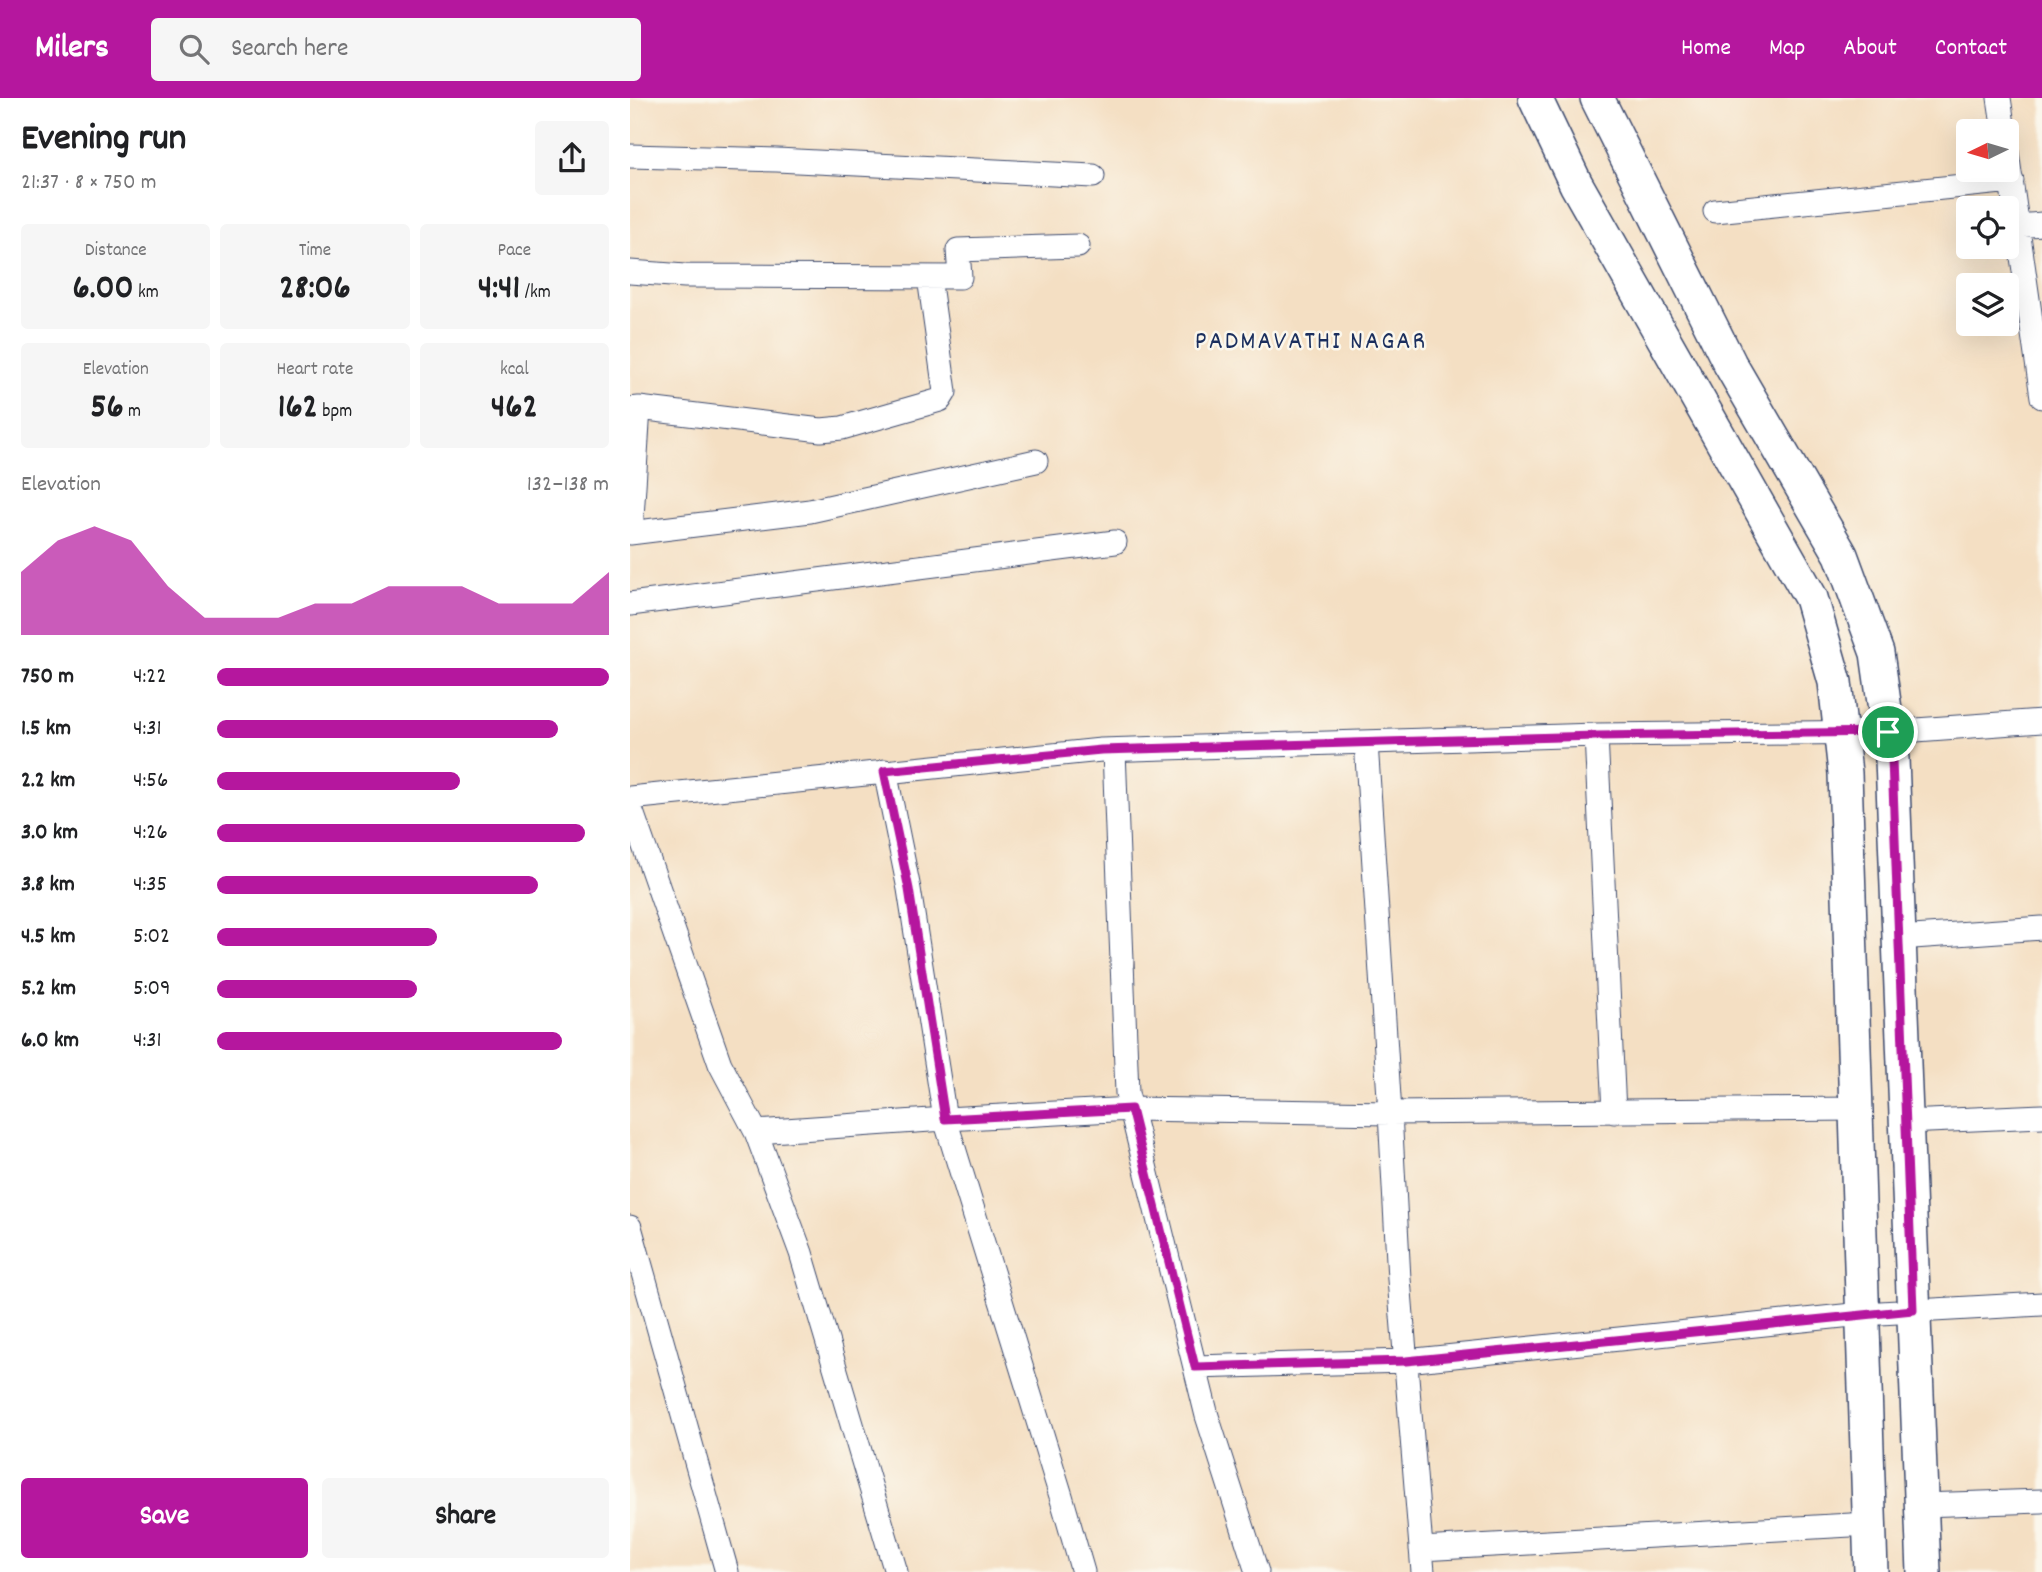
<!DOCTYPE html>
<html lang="en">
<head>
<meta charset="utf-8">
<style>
	body { margin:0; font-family:Dekko,sans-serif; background:#f6f6f6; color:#202124; height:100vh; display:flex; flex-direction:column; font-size:26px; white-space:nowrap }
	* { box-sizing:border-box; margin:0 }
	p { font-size:23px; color:#757577 }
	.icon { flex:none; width:38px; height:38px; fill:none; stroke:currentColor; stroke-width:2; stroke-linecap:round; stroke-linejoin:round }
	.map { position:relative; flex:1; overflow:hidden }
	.sheet { display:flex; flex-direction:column; background:#fff; width:630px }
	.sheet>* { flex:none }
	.needle { width:46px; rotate:265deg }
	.fabs { position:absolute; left:1326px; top:21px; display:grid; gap:14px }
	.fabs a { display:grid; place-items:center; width:63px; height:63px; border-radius:7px; background:#fff; box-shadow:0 7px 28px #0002; font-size:35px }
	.pin { position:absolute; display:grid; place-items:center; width:60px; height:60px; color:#fff; margin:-30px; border:4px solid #fff; border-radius:50%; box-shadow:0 2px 7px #0007 }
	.round { display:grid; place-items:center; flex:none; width:74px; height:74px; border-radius:7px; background:#f6f6f6 }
	.headline { display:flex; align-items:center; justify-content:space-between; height:119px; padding:0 21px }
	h1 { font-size:38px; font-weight:700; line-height:52px }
	.figures { display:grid; grid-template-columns:repeat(3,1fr); gap:10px; height:119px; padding:7px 21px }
	.figures div { display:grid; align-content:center; border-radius:7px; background:#f6f6f6; text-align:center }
	.figures b { font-size:35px; font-weight:700 }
	.figures small { font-size:19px; font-weight:400 }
	.figures p { font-size:19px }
	.chart { height:196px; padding:14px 21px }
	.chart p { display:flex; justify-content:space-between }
	.chart svg { width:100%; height:126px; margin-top:7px; fill:#b5179e; opacity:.7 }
	.action { display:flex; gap:14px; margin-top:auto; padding:14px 21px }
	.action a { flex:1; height:80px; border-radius:7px; background:#b5179e; color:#fff; font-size:28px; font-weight:700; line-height:80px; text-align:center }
	.action a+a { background:#f6f6f6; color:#202124 }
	ul { padding:0 21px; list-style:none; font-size:23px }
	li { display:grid; grid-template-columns:112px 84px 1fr; align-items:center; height:52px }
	li i { height:18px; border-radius:9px; background:#b5179e }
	header { display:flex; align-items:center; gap:42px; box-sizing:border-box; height:98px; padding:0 35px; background:#b5179e; color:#fff }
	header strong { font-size:33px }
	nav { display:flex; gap:38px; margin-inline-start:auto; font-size:24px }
	.search { width:490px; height:63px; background:#f6f6f6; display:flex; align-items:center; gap:18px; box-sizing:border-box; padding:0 24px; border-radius:7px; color:#757577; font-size:26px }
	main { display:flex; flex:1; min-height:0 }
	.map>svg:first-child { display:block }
</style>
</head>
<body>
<header>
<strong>Milers</strong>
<div class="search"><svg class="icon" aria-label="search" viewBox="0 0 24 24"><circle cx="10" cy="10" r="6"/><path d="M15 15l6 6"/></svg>Search here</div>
<nav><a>Home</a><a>Map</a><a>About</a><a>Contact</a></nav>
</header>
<main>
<section class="sheet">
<div class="headline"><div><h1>Evening run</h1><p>21:37 · 8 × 750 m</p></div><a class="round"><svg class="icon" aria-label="share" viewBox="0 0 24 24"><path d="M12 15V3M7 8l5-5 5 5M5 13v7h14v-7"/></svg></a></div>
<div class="figures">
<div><p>Distance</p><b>6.00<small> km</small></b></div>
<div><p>Time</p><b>28:06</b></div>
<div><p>Pace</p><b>4:41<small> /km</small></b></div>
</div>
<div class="figures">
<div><p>Elevation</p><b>56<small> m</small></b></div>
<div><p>Heart rate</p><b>162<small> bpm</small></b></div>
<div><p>kcal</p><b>462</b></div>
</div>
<div class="chart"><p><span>Elevation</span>132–138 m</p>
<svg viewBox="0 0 160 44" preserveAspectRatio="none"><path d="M0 44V22L10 11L20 6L30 11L40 27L50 38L60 38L70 38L80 33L90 33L100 27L110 27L120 27L130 33L140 33L150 33L160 22V44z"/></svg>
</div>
<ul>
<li><b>750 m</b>4:22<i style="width:100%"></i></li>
<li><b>1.5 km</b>4:31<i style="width:87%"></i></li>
<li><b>2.2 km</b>4:56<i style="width:62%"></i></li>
<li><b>3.0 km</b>4:26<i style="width:94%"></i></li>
<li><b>3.8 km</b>4:35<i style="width:82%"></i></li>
<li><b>4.5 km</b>5:02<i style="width:56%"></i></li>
<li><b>5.2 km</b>5:09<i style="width:51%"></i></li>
<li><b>6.0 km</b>4:31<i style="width:88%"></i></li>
</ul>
<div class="action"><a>Save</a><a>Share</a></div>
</section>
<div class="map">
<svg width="1412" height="1474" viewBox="0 0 1412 1474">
	<rect width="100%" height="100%" fill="#fbf7ec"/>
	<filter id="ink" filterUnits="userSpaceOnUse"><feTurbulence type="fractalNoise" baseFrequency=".0143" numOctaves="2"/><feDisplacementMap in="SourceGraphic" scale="14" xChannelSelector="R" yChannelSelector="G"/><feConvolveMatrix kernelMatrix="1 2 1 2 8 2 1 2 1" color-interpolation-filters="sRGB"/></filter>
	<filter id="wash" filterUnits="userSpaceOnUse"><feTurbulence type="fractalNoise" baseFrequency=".00686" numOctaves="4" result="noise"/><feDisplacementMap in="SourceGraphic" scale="28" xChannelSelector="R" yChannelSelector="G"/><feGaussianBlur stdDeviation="1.57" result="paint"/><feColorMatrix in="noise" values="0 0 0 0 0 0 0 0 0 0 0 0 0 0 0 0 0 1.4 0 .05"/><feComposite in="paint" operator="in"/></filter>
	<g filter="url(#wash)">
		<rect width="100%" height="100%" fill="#f4dfc3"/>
	</g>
	<g filter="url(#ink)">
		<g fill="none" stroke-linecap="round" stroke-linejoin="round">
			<defs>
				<path id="street" d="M1369 0 1374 33
					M1377 54 1412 299
					M0 58 147 62 463 78
					M1085 113 1382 83
					M1388 128 1412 126
					M0 174 55 178 330 179 328 152 448 148
					M0 311 9 310 191 332 212 330 310 302 315 294 299 179
					M0 435 180 413 406 363
					M1 435 9 310
					M0 506 485 444
					M966 637 984 1014
					M736 644 760 1015 769 1181 793 1474
					M484 652 497 995 577 1318 627 1474
					M255 673 279 791 315 1021 431 1398 453 1474
					M0 700 471 652 966 637 1258 634 1412 623
					M0 708 90 966 126 1034 171 1155 266 1474
					M1269 840 1412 830
					M1276 1024 1412 1018
					M126 1034 315 1021 501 1011 760 1015 1226 1011
					M0 1129 97 1474
					M565 1269 776 1263 1232 1216 1412 1206
					M1291 1407 1412 1403
					M791 1451 1239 1426"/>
				<path id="secondary" d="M905 0 946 86 1181 500 1205 584 1215 675 1241 1474
					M967 0 1100 266 1211 457 1247 555 1262 661 1294 1474"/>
			</defs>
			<!-- street casing -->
			<use href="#street" stroke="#3c496d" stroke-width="25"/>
			<!-- secondary casing -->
			<use href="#secondary" stroke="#3c496d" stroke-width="36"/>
			<!-- street -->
			<use href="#street" stroke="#fff" stroke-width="23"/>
			<!-- secondary -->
			<use href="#secondary" stroke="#fff" stroke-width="33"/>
		</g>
	</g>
	<g fill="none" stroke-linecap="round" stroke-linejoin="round" filter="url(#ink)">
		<defs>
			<path id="route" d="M1258 634 1262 662 1283 1212 776 1263 565 1269 501 1011 315 1021 279 791 254 673 471 652 966 638Z"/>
		</defs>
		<!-- route casing -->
		<use href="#route" stroke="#fff" stroke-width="14"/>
		<!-- route -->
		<use href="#route" stroke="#b5179e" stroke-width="9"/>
	</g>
	<g text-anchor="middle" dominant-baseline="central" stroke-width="5" stroke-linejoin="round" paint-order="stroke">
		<!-- quarter labels -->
		<g font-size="26" letter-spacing="2" fill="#1b2f5e" stroke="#fbf7ec">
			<text x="681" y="244">PADMAVATHI NAGAR</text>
		</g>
	</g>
</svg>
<div class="fabs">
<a><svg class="needle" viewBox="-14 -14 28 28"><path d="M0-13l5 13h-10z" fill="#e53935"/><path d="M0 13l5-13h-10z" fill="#757577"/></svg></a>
<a><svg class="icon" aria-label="locate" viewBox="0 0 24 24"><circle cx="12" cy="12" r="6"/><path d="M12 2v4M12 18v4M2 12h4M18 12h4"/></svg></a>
<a><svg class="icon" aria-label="layers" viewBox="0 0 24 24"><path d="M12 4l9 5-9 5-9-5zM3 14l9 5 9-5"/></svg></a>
</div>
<div class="pin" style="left:1258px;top:634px;background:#1e9e55"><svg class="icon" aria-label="arrive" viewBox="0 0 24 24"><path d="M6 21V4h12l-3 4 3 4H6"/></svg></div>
</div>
</main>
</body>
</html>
